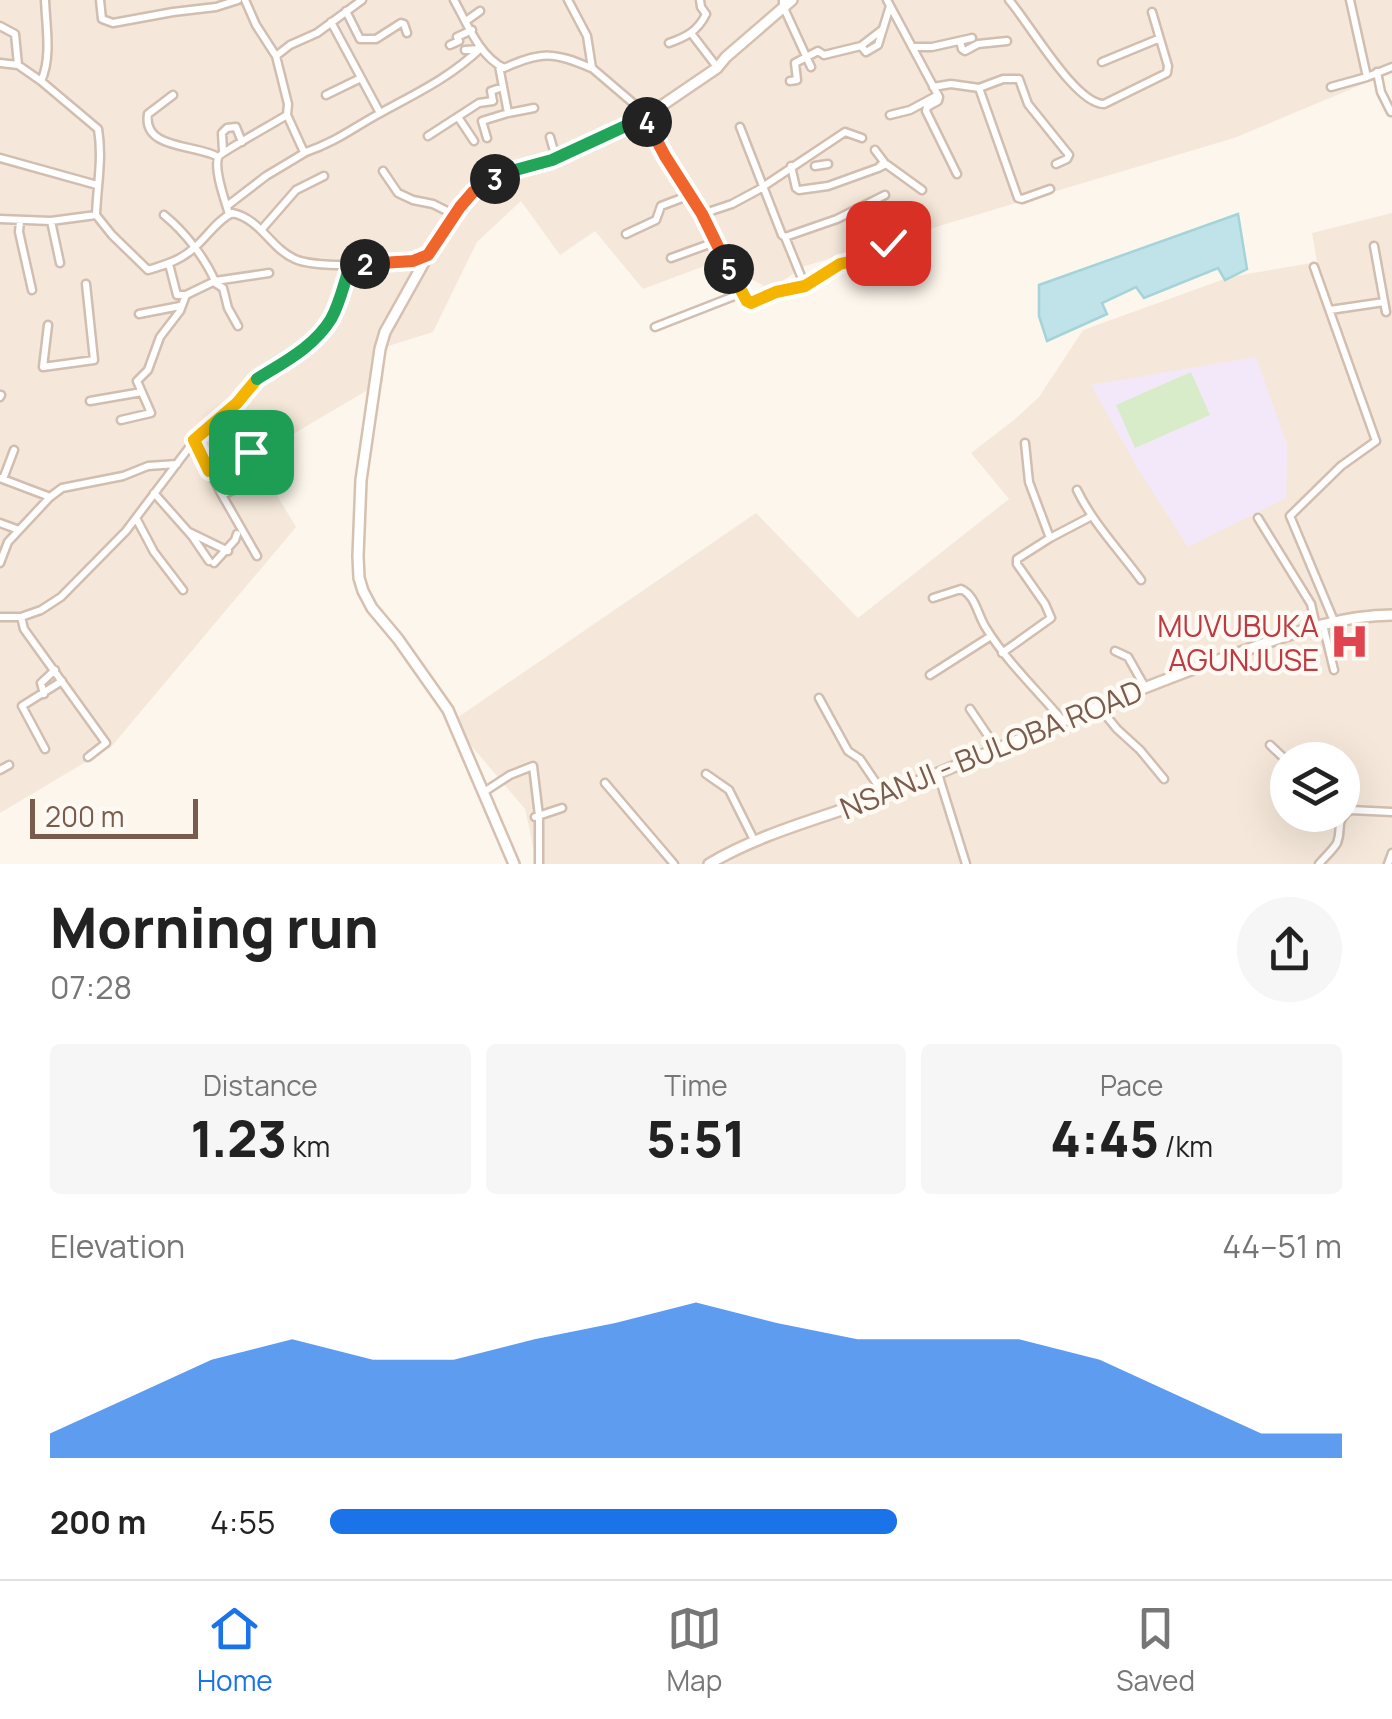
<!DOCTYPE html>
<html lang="en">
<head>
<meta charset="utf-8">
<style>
	body { margin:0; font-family:Manrope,sans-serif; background:#f6f6f6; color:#222; height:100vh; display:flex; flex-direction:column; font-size:38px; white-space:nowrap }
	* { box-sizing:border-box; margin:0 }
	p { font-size:32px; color:#767676 }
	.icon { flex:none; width:55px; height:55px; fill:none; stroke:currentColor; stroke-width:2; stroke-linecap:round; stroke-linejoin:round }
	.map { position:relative; height:864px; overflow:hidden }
	.panel { display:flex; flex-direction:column; background:#fff; flex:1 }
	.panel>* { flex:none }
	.controls { position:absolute; left:1270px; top:742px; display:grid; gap:20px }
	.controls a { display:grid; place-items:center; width:90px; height:90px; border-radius:50%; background:#fff; box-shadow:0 10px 40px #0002; font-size:50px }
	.scale { position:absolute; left:30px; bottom:25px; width:168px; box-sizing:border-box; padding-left:10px; border:5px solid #7a5c4d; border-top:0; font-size:28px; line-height:35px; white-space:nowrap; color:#7a5c4d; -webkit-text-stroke:8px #fffaf3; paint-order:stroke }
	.pin { position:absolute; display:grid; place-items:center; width:85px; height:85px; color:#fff; margin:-42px; border-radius:20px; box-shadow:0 5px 15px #0006 }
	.km { position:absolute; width:50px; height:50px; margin:-25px; border-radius:50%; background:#222; color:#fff; font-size:28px; line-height:50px; text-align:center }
	.round { display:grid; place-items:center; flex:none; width:105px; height:105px; border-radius:52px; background:#f6f6f6 }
	.head { display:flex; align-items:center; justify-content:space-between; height:170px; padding:0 50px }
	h1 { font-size:55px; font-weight:800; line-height:75px }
	.stats { display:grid; grid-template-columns:repeat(3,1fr); gap:15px; height:170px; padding:10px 50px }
	.stats div { display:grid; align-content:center; border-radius:10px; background:#f6f6f6; text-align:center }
	.stats b { font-size:50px; font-weight:800 }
	.stats small { font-size:28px; font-weight:400 }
	.stats p { font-size:28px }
	.chart { height:280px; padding:20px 50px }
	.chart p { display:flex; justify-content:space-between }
	.chart svg { width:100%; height:180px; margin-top:10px; fill:#1a73e8; opacity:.7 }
	ul { padding:0 50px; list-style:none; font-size:32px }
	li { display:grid; grid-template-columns:160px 120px 1fr; align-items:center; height:75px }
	li i { height:25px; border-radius:12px; background:#1a73e8 }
	.menu { display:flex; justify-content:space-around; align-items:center; height:140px; border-top:2px solid #e0e0e0; background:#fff; font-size:28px; color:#767676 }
	.menu a { display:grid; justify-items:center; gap:5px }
	.menu .current { color:#1a73e8 }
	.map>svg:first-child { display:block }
</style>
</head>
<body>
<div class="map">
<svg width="1392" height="864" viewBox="0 0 1392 864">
	<rect width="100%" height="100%" fill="#fdf6ec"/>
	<!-- residential -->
	<path fill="#f5e8da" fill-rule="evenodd" d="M0 0H1392V72L1234 138 805 266 770 289 718 261 643 289 595 231 560 255 521 201 477 242 433 332 385 347 383 381 254 457 296 527 111 747 0 813Z
		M1392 213V864H537L525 809 451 722 756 513 858 618 1009 499 971 453 1014 420 1039 397 1083 330 1230 277 1317 262 1312 233ZM1288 760H1342V815H1288Z"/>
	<!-- education -->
	<path fill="#f3e8fa" d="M1256 357 1287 445 1286 498 1188 547 1138 469 1091 385Z"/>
	<!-- green -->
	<path fill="#d8ecc9" d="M1191 372 1210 415 1135 448 1116 405Z"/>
	<!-- water -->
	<path fill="#bfe3e8" stroke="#a5d3da" stroke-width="2.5" d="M1238 214 1247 269 1225 280 1218 268 1144 298 1136 287 1102 303 1107 314 1047 341 1039 316V285Z"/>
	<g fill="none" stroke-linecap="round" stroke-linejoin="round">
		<defs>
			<path id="street" d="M45 0C46 26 52 58 41 81L98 129C103 158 97 186 96 215L112 235 148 270C165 265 181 260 194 248 208 236 216 221 232 213 261 219 270 248 295 259 317 269 405 266 426 256
				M100 0 102 19 113 23 173 12 216 7 238 0
				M245 0 256 25 276 56 288 104 287 115 303 150 306 152C335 142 350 130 375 116 414 94 447 80 481 48
				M454 0C467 23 479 56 504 68 542 51 554 52 591 68
				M568 0 587 36 592 68 640 109 665 157 702 214 747 301 751 303 776 293 805 286 822 273 840 264 849 262C873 249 897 242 913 217
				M783 0V6L811 67
				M887 0 939 97 938 101 927 107 926 111 957 174
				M1009 0C1030 24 1075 104 1104 104L1167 73 1168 66 1152 12
				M1350 0 1367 77
				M346 11 360 39H376L401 23 404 24 407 33
				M466 21 480 11
				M331 22 380 113
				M0 26 15 34 18 65
				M691 33 717 67
				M960 41 962 49 965 51 978 44 1007 41
				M669 43C686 37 698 31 706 14L701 7 700 0
				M450 45 459 41 457 37 472 30
				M861 46 866 52 878 45 890 6
				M912 47H932L972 38
				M465 50 480 49
				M276 56 290 45 317 33 362 0
				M1102 62 1158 39
				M0 63 18 65 41 81
				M499 66 508 113 534 108
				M1377 72 1381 92 1391 112
				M790 81 797 80 795 63 818 51 824 55 861 46 883 29
				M933 87 951 84 979 88 1018 198 1022 199 1050 189
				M1331 87 1367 77 1392 67
				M979 88 1003 79H1019L1028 104 1069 155 1067 159 1056 164
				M173 95 148 114C142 150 197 144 218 157
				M326 95 361 78
				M890 115 910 110 938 95
				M458 117 474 141
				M740 127 782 235 785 237 837 219 885 195
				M428 136 479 103 493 101 491 91 503 87
				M550 137 556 158
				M487 138 482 121 508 113
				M875 150 884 162 878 168 886 164 922 190
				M223 151 222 133 227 128 236 127 242 142
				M0 158 97 185
				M791 166 796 188 799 190 828 186 878 168
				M815 166 828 164
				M383 171 398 193 413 200 433 204 455 215
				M227 206 266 176 306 152
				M229 214C225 201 214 171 218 158 219 153 278 121 287 115
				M702 214 732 204 758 190 845 132 862 138
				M164 215C185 232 205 258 215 281L186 295
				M0 219 51 221 96 215
				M20 221 19 232 32 290
				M51 221 60 263
				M262 229 296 190 324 176
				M626 234 656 220 661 206 690 195
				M785 237 805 286
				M1374 246 1386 312
				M671 258 715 242
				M169 264 177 295
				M1314 267 1376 441 1341 466 1290 516 1334 621
				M215 281 269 273
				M215 283 223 288 228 308 238 326
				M1330 310 1384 302
				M139 314 180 306
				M48 325 43 367 94 360 86 284
				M655 327 742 293
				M0 397 1 395
				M90 401 142 392
				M121 420 151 413 137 381 148 370 160 337 180 311 186 295H177
				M194 441 222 495 257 556
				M1025 443 1029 482 1050 538
				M209 471 251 452
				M0 478 50 497
				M3 479 14 450
				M1077 490C1093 523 1119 550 1141 580
				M154 493 192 536 209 561
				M222 495 257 479
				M136 518 154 552 183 590
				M1258 518 1311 604 1316 626
				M0 523 19 530
				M189 532 228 551
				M0 563 8 542 50 497 62 488 123 476 148 466 177 464
				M214 563 235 540 237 534
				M933 598 961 589C976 596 977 614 986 628 1007 662 1037 690 1063 721
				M0 617H21L41 610 61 597 126 531 194 441 237 403 257 379 314 340 331 319 336 308 349 266
				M21 617 24 629 106 743 88 757
				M1323 625 1334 670
				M1115 651 1128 657 1145 687
				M1002 653 1051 618 1045 604 1017 564V559L1050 538 1090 517
				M930 675 991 636
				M44 694 41 683 55 670
				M819 698 848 751 860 759 879 787 887 793
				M1099 707 1117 729 1140 750 1164 779
				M970 709 997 749
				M1270 745 1288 762
				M45 749 22 706 62 681
				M0 770 9 765
				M706 774 729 790 754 840
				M938 774 966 864
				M605 783 674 864
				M484 792 510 775 533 766 539 816V864
				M535 817 562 808
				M1319 864C1324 858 1333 850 1337 843 1343 828 1334 822 1350 810L1392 812
				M1388 864 1392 853"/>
			<path id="secondary" d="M514 864 448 710 398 639 372 608 363 591 359 578 358 556 361 480 380 349 385 332 428 255 460 207 473 192 504 173 552 160 645 117 717 68 726 57 792 0
				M709 864C768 829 836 815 899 789 1012 744 1123 693 1238 653 1288 635 1338 615 1392 615"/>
		</defs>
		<!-- street casing -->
		<use href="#street" stroke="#d1beb0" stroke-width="11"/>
		<!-- secondary casing -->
		<use href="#secondary" stroke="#d6c0b0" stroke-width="14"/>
		<!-- street -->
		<use href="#street" stroke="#fff" stroke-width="6"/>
		<!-- secondary -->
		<use href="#secondary" stroke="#fff" stroke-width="9"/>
	</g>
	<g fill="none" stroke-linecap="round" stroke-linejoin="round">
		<defs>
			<path id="split-1" d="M251 452 209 471 194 440 237 403 257 379"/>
			<path id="split-2" d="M257 379C284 362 314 347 331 319 340 303 344 283 350 266L365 264"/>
			<path id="split-3" d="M365 264 413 261 428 255 460 207 473 192 495 179"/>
			<path id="split-4" d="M495 179 504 173 552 160 645 117 647 122"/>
			<path id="split-5" d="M647 122 665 156 702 214 729 269"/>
			<path id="split-6" d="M729 269 747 301 751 303 776 292 805 286 840 264 849 262 888 243"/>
		</defs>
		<!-- split-1 casing -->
		<use href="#split-1" stroke="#fff" stroke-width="20"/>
		<!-- split-2 casing -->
		<use href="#split-2" stroke="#fff" stroke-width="20"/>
		<!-- split-3 casing -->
		<use href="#split-3" stroke="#fff" stroke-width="20"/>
		<!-- split-4 casing -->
		<use href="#split-4" stroke="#fff" stroke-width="20"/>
		<!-- split-5 casing -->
		<use href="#split-5" stroke="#fff" stroke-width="20"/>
		<!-- split-6 casing -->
		<use href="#split-6" stroke="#fff" stroke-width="20"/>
		<!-- split-1 -->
		<use href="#split-1" stroke="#f5b400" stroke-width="12"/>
		<!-- split-2 -->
		<use href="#split-2" stroke="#22a559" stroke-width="12"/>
		<!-- split-3 -->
		<use href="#split-3" stroke="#f0652b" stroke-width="12"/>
		<!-- split-4 -->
		<use href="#split-4" stroke="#22a559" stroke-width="12"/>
		<!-- split-5 -->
		<use href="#split-5" stroke="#f0652b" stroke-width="12"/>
		<!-- split-6 -->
		<use href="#split-6" stroke="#f5b400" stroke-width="12"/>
	</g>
	<!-- icons -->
	<defs>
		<symbol id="hospital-bare" viewBox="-9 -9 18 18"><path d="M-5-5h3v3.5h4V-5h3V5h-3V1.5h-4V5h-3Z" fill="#e0444e" stroke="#fffaf3" stroke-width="2.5" paint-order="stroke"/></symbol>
	</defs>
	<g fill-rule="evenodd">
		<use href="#hospital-bare" x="1322" y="614" width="55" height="55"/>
	</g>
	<g text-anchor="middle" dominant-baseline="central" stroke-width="9" stroke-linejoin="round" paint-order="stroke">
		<!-- health labels -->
		<g font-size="30" fill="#be3a42" stroke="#fffaf3" text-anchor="end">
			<text x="1319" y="625">MUVUBUKA<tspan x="1319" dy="34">AGUNJUSE</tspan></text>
		</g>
		<!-- street labels -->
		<g font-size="30" fill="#7a5c4d" stroke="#fffaf3">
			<text transform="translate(991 749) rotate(-22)">NSANJI - BULOBA ROAD</text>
		</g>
	</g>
</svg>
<div class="controls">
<a><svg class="icon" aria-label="layers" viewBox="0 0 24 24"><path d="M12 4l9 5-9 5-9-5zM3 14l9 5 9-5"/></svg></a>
</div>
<div class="scale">200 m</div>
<div class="pin" style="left:251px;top:452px;background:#1e9e55"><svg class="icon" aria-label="arrive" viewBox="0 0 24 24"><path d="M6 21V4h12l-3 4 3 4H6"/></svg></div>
<div class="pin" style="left:888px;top:243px;background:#d93025"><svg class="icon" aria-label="check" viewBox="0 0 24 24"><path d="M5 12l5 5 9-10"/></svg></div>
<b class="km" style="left:365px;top:264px">2</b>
<b class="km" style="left:495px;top:179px">3</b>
<b class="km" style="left:647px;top:122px">4</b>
<b class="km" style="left:729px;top:269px">5</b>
</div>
<section class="panel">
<div class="head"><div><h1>Morning run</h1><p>07:28</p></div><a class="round"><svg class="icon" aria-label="share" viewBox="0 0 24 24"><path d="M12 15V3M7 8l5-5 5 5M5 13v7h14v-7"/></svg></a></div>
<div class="stats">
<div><p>Distance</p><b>1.23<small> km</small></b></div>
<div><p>Time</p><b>5:51</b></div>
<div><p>Pace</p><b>4:45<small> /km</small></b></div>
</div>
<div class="chart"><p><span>Elevation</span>44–51 m</p>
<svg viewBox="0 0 160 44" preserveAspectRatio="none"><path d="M0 44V38L10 29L20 20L30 15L40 20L50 20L60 15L70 11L80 6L90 11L100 15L110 15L120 15L130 20L140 29L150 38L160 38V44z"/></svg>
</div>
<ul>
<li><b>200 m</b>4:55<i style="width:56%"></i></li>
</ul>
</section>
<nav class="menu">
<a class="current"><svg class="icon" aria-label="home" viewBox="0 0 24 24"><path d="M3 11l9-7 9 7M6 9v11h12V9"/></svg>Home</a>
<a><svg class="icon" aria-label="map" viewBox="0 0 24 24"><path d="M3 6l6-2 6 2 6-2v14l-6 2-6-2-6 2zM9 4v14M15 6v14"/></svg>Map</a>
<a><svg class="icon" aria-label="saved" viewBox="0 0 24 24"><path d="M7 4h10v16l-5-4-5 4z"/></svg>Saved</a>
</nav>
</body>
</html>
